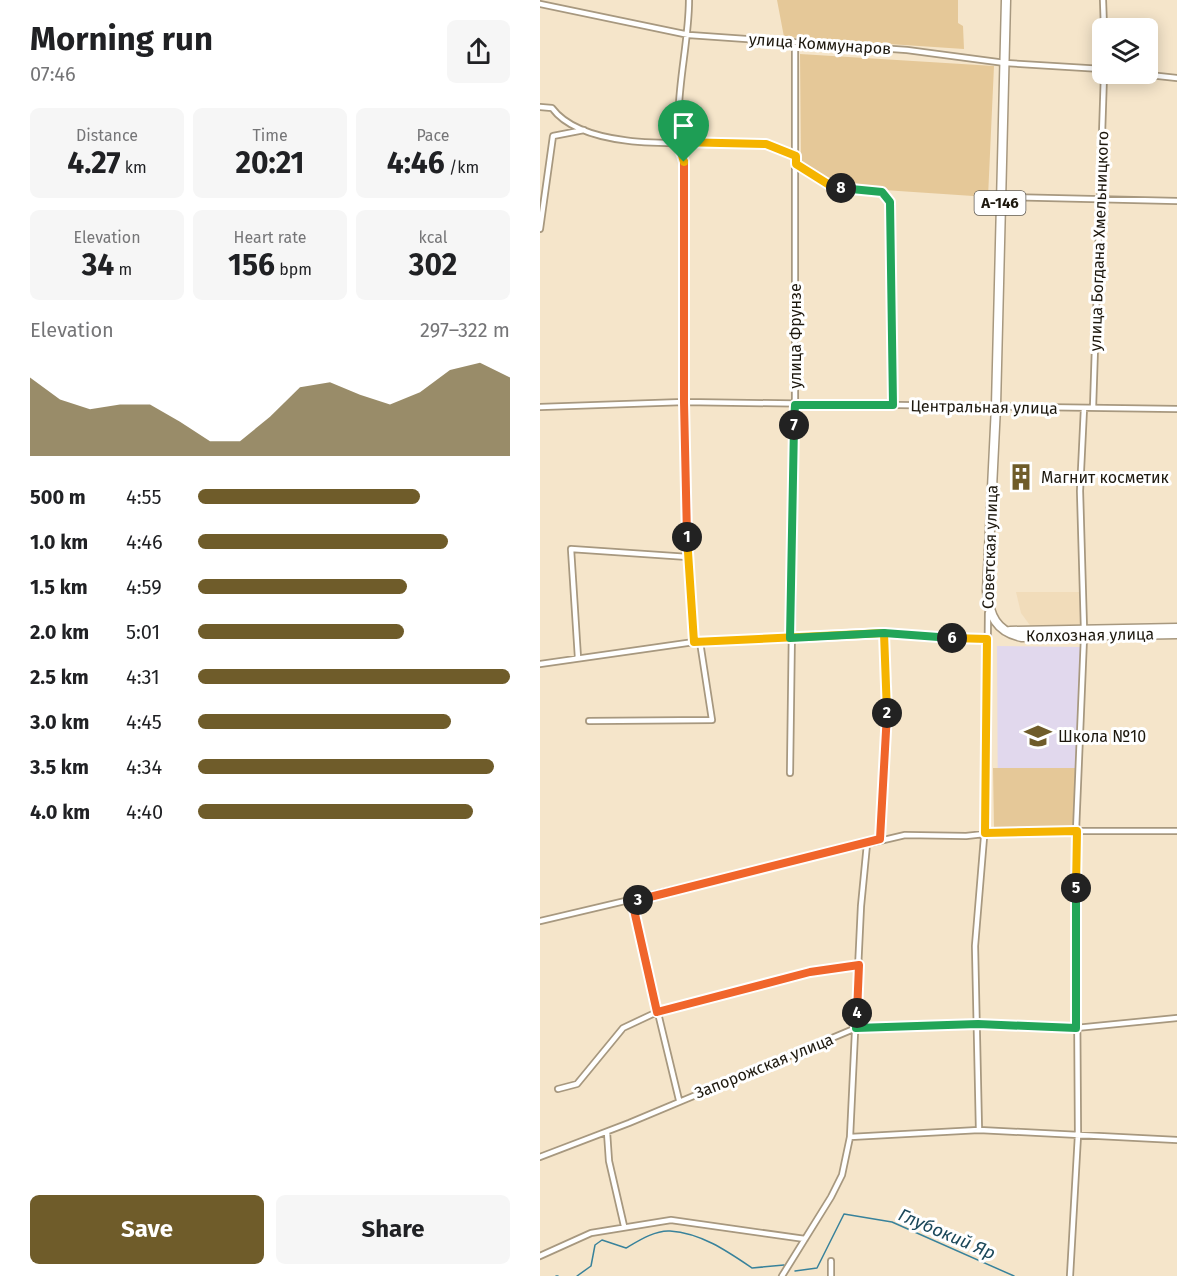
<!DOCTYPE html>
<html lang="en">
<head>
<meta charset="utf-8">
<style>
	body { margin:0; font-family:"Fira Sans",sans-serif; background:#f6f6f6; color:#202124; height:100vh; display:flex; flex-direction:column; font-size:22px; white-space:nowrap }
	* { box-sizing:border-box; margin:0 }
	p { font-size:20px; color:#757577 }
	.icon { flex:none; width:33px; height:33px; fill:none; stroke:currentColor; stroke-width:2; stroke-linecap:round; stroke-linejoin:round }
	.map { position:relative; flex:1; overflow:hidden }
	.side { display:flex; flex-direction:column; background:#fff; width:540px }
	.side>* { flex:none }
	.fabs { position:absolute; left:552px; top:18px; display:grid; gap:12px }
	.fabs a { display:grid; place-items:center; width:66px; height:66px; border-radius:9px; background:#fff; box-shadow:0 3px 15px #0003; font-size:30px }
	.pin { position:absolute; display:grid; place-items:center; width:51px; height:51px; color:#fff; margin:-62px -26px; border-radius:50% 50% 50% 0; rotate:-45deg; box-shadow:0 0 6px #0007 }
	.pin .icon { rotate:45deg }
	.km { position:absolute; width:30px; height:30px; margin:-15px; border-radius:50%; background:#222; color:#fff; font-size:16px; line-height:30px; text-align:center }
	.round { display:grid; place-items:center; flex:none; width:63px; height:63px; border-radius:9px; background:#f6f6f6 }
	.overview { display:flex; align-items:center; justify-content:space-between; height:102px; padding:0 30px }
	h1 { font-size:33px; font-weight:700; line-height:45px }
	.metrics { display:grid; grid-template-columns:repeat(3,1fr); gap:9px; height:102px; padding:6px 30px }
	.metrics div { display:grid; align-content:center; border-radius:9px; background:#f6f6f6; text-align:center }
	.metrics b { font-size:30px; font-weight:700 }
	.metrics small { font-size:16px; font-weight:400 }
	.metrics p { font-size:16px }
	.chart { height:168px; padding:12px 30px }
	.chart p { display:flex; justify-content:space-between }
	.chart svg { width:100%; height:108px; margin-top:6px; fill:#6f5c2a; opacity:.7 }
	.button { display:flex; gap:12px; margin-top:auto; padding:12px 30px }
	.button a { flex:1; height:69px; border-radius:9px; background:#6f5c2a; color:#fff; font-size:24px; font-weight:700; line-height:69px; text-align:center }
	.button a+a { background:#f6f6f6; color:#202124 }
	ul { padding:0 30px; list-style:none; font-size:20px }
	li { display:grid; grid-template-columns:96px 72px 1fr; align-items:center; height:45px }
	li i { height:15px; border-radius:8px; background:#6f5c2a }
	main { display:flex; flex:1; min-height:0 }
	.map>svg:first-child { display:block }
</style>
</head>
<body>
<main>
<section class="side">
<div class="overview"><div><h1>Morning run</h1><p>07:46</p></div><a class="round"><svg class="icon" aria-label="share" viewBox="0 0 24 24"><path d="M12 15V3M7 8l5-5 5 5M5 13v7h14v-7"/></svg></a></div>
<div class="metrics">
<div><p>Distance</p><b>4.27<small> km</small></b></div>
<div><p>Time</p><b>20:21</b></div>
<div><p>Pace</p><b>4:46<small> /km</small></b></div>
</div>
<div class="metrics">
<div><p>Elevation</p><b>34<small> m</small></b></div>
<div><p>Heart rate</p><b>156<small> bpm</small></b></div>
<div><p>kcal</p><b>302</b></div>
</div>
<div class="chart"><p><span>Elevation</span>297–322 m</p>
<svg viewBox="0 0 160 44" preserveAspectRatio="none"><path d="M0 44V12L10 21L20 25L30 23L40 23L50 30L60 38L70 38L80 28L90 16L100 14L110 19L120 23L130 18L140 9L150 6L160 12V44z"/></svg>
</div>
<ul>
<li><b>500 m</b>4:55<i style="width:71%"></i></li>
<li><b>1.0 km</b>4:46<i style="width:80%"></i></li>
<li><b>1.5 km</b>4:59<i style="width:67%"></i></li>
<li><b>2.0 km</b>5:01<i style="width:66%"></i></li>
<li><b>2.5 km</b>4:31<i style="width:100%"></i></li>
<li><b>3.0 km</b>4:45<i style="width:81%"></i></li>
<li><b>3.5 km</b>4:34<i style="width:95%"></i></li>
<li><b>4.0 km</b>4:40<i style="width:88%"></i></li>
</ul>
<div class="button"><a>Save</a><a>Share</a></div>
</section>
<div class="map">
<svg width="637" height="1276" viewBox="0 0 637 1276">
	<rect width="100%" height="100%" fill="#f5e5ca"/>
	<!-- built -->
	<path fill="#f1dcba" d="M476 592H540L541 628H492L481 613Z"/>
	<!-- education -->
	<path fill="#e1d8ed" d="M457 646 541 647 535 826H458Z"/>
	<!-- green -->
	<path fill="#e5c898" d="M237 0H418V23L423 26 424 49 244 37Z
		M260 54 454 66 448 197 299 187 261 161Z
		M453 768H537L535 827H454Z"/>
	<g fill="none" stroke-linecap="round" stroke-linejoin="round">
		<!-- stream -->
		<path stroke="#38829b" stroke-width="1.5" d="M255 1271 277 1268 304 1214 352 1222 474 1276
			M16 1276H18
			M37 1276 51 1266 55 1245 62 1240 86 1248C98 1241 115 1230 130 1231 161 1233 187 1251 212 1268L244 1265"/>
		<defs>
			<path id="street" d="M149 0C149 52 129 113 144 162 145 322 142 482 154 642
				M563 0 564 28
				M0 4 149 35 367 50 465 63 562 69
				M600 74 637 78
				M0 107 12 108C46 154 158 142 210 142L226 144 256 156
				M256 164 291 186 342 192 350 202 353 405
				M460 197 637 201
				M0 229 13 136 44 130
				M0 407 144 402 637 409
				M553 408 564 74
				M544 629 540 491 544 408
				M38 658 31 549 148 557
				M0 664 154 642 344 634 447 639
				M49 721 172 720 160 642
				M250 773 255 405V43
				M340 839 348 693 344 634
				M91 901 139 1100
				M0 921 365 835 426 836 472 831H637
				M18 1089 37 1084 83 1028 117 1012 270 972 319 965
				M439 1130 435 946 446 813 448 613
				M67 1132 69 1161 84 1226
				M310 1137 439 1130 637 1140
				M0 1157 89 1123 316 1028 438 1024 536 1028 637 1018
				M0 1256 51 1233 131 1220 265 1239
				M242 1276 291 1197 302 1175 310 1137 321 906 327 844
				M291 1276V1261
				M530 1276 538 1135 536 831 544 637"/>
			<path id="highway" d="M466 0 456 406 447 591C449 615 456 632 482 637L637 634
				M470 631 637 628"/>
		</defs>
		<!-- street casing -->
		<use href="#street" stroke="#a7987f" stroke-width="8"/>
		<!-- highway casing -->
		<use href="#highway" stroke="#a7987f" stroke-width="11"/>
		<!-- street -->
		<use href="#street" stroke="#fff" stroke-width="4.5"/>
		<!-- highway -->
		<use href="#highway" stroke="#fff" stroke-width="8"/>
	</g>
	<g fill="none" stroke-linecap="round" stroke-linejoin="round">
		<defs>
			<path id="split-1" d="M144 162V402L147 537"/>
			<path id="split-2" d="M147 537 154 642 344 633 347 713"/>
			<path id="split-3" d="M98 900 340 839 347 713"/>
			<path id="split-4" d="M98 900 92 901 117 1012 270 972 319 965 317 1013"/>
			<path id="split-5" d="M317 1013 316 1028 438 1024 536 1028V888"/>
			<path id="split-6" d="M412 638 447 639 445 833 537 831 536 888"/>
			<path id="split-7" d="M254 425 250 638 344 633 412 638"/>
			<path id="split-8" d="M254 425 255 405H353L350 202 342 192 301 188"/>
			<path id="split-9" d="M144 162 138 142 226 144 256 156V164L291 186 301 188"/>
		</defs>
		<!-- split-1 casing -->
		<use href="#split-1" stroke="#fff" stroke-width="12"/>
		<!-- split-2 casing -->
		<use href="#split-2" stroke="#fff" stroke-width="12"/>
		<!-- split-3 casing -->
		<use href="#split-3" stroke="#fff" stroke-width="12"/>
		<!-- split-4 casing -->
		<use href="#split-4" stroke="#fff" stroke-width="12"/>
		<!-- split-5 casing -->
		<use href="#split-5" stroke="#fff" stroke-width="12"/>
		<!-- split-6 casing -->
		<use href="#split-6" stroke="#fff" stroke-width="12"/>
		<!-- split-7 casing -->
		<use href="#split-7" stroke="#fff" stroke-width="12"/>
		<!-- split-8 casing -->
		<use href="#split-8" stroke="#fff" stroke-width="12"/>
		<!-- split-9 casing -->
		<use href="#split-9" stroke="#fff" stroke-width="12"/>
		<!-- split-1 -->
		<use href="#split-1" stroke="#f0652b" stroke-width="8"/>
		<!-- split-2 -->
		<use href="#split-2" stroke="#f5b400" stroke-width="8"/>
		<!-- split-3 -->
		<use href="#split-3" stroke="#f0652b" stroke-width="8"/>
		<!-- split-4 -->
		<use href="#split-4" stroke="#f0652b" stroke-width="8"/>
		<!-- split-5 -->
		<use href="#split-5" stroke="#22a559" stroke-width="8"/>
		<!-- split-6 -->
		<use href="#split-6" stroke="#f5b400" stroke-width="8"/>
		<!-- split-7 -->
		<use href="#split-7" stroke="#22a559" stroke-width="8"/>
		<!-- split-8 -->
		<use href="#split-8" stroke="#22a559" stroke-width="8"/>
		<!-- split-9 -->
		<use href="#split-9" stroke="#f5b400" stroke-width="8"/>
	</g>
	<!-- icons -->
	<defs>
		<symbol id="building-bare" viewBox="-9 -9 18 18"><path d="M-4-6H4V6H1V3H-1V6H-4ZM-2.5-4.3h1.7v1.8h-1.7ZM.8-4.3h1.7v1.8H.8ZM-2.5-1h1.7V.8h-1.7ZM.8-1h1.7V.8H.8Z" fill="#6f5c2a" stroke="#fff" stroke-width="2.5" paint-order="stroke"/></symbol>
		<symbol id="school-bare" viewBox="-9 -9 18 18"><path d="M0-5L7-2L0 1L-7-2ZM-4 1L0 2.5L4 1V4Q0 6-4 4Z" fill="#6f5c2a" stroke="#fff" stroke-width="2.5" paint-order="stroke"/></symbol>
	</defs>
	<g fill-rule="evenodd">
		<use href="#building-bare" x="462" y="458" width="38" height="38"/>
		<use href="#school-bare" x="479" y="717" width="38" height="38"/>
	</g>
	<g text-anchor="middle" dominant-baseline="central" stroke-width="6" stroke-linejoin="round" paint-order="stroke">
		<!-- shield labels -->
		<rect fill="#fff" stroke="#615d56" stroke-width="1.5" x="434.5" y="191" width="51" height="24" rx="4.5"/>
		<g font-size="15" font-weight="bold" fill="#1d180e">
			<text x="460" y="203">А-146</text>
		</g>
		<!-- street labels -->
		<g font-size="16" fill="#1d180e" stroke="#fff">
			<text transform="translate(280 44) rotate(4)">улица Коммунаров</text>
			<text transform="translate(559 241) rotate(-88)">улица Богдана Хмельницкого</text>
			<text transform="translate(255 336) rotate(-90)">улица Фрунзе</text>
			<text transform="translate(444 407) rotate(1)">Центральная улица</text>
			<text transform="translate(450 547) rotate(-88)">Советская улица</text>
			<text transform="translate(550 635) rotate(-1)">Колхозная улица</text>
			<text transform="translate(224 1066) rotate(-22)">Запорожская улица</text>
		</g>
		<!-- poi labels -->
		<g font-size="16" fill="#1d180e" stroke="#fff" text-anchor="start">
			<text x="501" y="477">Магнит косметик</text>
			<text x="518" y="736">Школа №10</text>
		</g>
		<!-- water labels -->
		<g font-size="18" font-style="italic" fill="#1b485a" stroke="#fff">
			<text transform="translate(407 1234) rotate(23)">Глубокий Яр</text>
		</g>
	</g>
</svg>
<div class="fabs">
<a><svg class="icon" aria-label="layers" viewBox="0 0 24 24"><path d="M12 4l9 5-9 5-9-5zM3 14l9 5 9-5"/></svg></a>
</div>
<div class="pin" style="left:144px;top:162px;background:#1e9e55"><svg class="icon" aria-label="arrive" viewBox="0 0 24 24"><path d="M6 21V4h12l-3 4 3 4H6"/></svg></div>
<b class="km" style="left:147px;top:537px">1</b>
<b class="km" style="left:347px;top:713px">2</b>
<b class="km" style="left:98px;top:900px">3</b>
<b class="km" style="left:317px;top:1013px">4</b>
<b class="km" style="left:536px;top:888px">5</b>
<b class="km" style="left:412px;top:638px">6</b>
<b class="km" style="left:254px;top:425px">7</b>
<b class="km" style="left:301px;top:188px">8</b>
</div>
</main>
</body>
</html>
